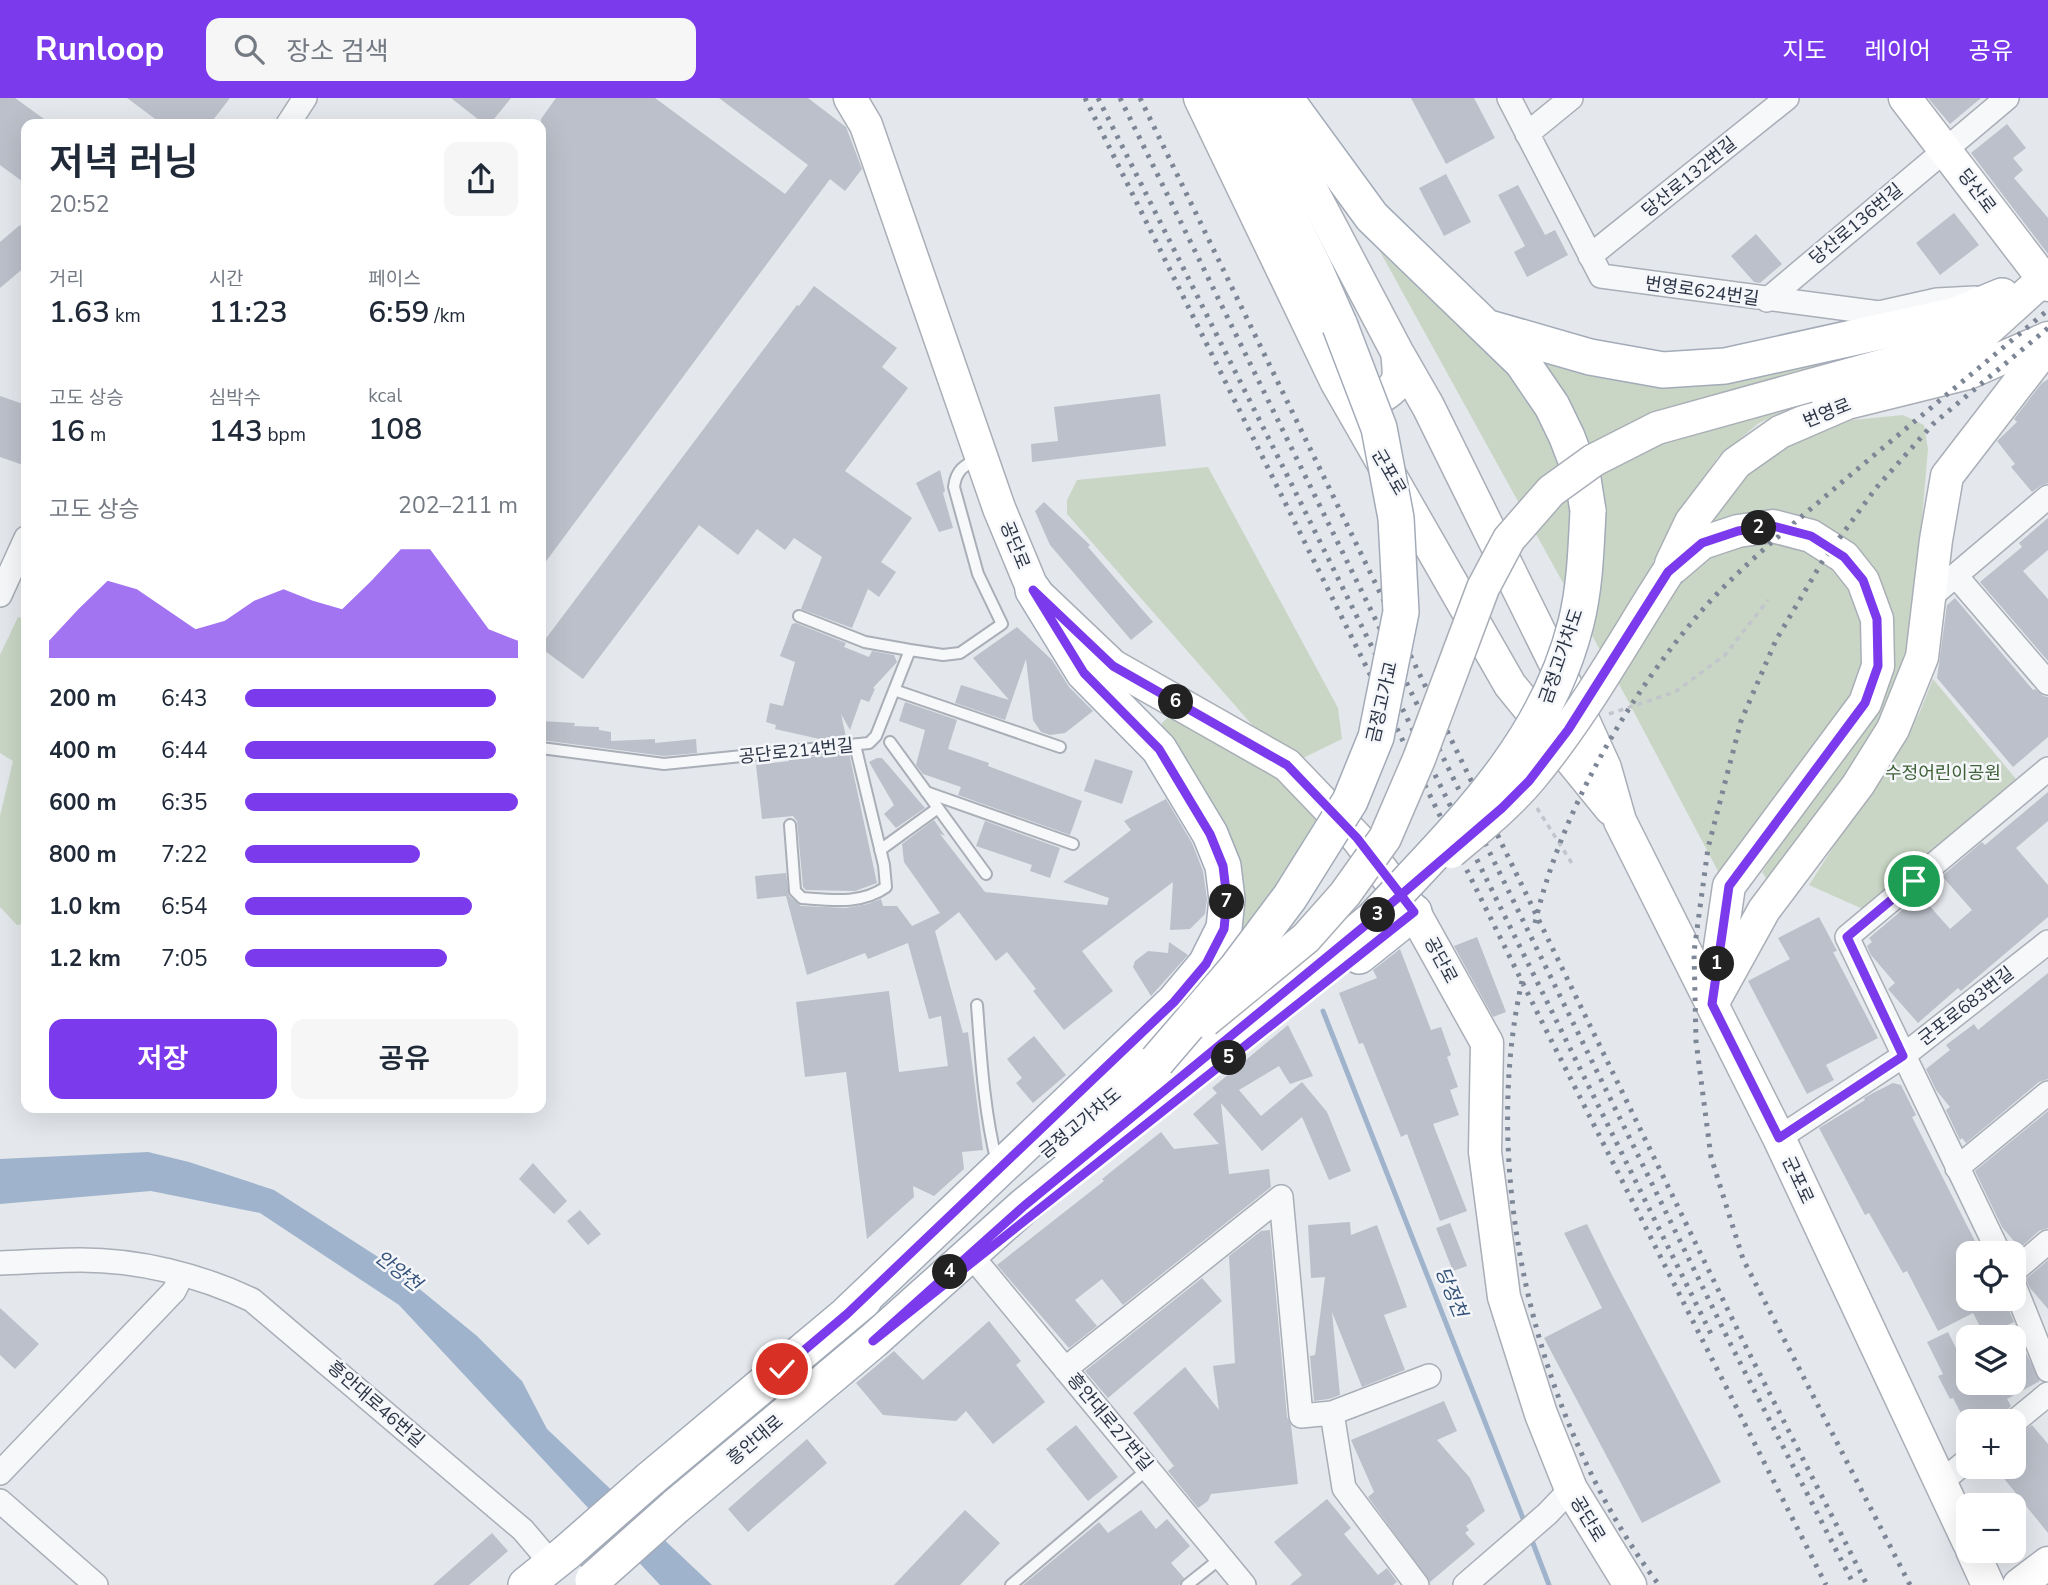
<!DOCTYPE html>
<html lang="ko">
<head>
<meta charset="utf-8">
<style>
	body { margin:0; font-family:"Nunito Sans","Noto Sans KR",sans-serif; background:#f6f6f7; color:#1f2937; height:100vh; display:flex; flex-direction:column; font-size:26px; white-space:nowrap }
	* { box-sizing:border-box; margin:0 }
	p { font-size:23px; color:#747a83 }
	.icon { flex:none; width:38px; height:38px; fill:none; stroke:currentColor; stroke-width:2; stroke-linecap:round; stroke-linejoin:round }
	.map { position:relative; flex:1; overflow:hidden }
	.panel { position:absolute; left:21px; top:21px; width:525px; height:994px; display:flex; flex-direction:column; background:#fff; border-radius:14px; box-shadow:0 7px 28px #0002 }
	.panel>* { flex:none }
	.fabs { position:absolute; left:1956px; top:1143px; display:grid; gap:14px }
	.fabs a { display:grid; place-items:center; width:70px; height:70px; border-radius:14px; background:#fff; box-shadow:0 7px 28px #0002; font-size:35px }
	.pin { position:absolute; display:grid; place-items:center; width:60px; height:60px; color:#fff; margin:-30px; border:4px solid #fff; border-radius:50%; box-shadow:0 2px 7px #0007 }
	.km { position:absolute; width:35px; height:35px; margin:-18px; border-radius:50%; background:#222; color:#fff; font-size:19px; line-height:35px; text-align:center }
	.round { display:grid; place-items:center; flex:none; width:74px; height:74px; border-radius:14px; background:#f6f6f7 }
	.summary { display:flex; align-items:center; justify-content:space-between; height:119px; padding:0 28px }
	h1 { font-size:38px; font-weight:600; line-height:52px }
	.figures { display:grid; grid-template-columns:repeat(3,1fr); gap:10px; height:119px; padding:7px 28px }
	.figures div { display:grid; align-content:center }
	.figures b { font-size:30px; font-weight:600 }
	.figures small { font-size:19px; font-weight:400 }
	.figures p { font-size:19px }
	.chart { height:196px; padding:14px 28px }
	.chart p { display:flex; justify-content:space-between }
	.chart svg { width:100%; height:126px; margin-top:7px; fill:#7c3aed; opacity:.7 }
	.button { display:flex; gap:14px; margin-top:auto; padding:14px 28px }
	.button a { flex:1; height:80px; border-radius:14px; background:#7c3aed; color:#fff; font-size:28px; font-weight:600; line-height:80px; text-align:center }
	.button a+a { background:#f6f6f7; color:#1f2937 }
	ul { padding:0 28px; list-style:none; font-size:23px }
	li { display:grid; grid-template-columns:112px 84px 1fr; align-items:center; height:52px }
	li i { height:18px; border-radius:9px; background:#7c3aed }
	header { display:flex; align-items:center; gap:42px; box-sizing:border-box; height:98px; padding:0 35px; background:#7c3aed; color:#fff }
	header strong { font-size:33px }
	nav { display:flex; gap:38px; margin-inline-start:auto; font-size:24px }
	.search { width:490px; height:63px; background:#f6f6f7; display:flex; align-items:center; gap:18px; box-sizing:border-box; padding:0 24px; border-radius:14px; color:#747a83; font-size:26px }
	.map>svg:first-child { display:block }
</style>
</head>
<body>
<header>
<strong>Runloop</strong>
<div class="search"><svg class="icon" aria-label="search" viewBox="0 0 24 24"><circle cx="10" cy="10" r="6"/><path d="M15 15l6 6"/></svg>장소 검색</div>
<nav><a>지도</a><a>레이어</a><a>공유</a></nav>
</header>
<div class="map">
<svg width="2048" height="1487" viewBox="0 0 2048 1487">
	<rect width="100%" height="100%" fill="#e4e7ec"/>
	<!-- green -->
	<path fill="#c9d6c5" d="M1372 139 1400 172 1432 203 1472 231 1520 288 1601 414 1602 384 1588 345 1570 310 1527 249 1651 281 1996 212 1759 325 1718 359 1679 416 1653 464 1684 483 1698 464 1757 439 1817 450 1866 511 1864 583 1719 775 1626 599Z
		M1903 317 1924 327 1928 351 1910 562 1888 614 1770 786 1762 774 1877 607 1850 448 1698 433 1741 381 1790 345 1852 322Z
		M1208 369 1338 610 1342 641 1297 663 1261 637 1067 416V402L1077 382Z
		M18 519 26 521V825L17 827 0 809V718L13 663 0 655V557Z
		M1933 581 2016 681 1865 812 1809 787 1919 616Z
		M1167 620 1178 622C1228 651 1283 677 1323 719L1291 769 1254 819 1215 860 1235 813 1161 636 1162 625Z"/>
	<!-- water -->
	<path fill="#9fb4cc" d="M148 1054 189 1064 274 1092 389 1166 477 1238 522 1283 547 1331 712 1487H660L399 1207 260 1115 151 1093 0 1106V1061Z"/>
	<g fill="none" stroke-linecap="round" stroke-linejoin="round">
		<!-- stream -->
		<path stroke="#9fb4cc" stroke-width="5" d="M1323 913 1526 1428
			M1531 1440 1549 1487"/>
	</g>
	<!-- building -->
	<path fill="#bbc0ca" d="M0 0H15L51 26H26V86L0 67Z
		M127 0H230L210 26H162Z
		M451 0H511L490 26H484Z
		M556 0H655L785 96 808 67 719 0H808L846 29 862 71 845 93 830 81 541 470V21Z
		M1411 0H1474L1495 40 1446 66Z
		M1928 0H1981L1950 26Z
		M2007 26 2026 50 2013 60 2023 72 2014 80 2048 120V156L1971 55Z
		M1446 76 1471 124 1444 138 1419 90Z
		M1518 87 1545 137 1555 132 1568 157 1527 179 1514 154 1525 148 1498 97Z
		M1954 115 1979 147 1940 177 1916 145Z
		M20 127 26 135V168L0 190V144Z
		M1756 136 1782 166 1760 185 1754 184 1731 158Z
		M814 188 897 250 882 269 908 290 845 373 912 420 881 464 896 474 879 499 868 491 852 530 801 511 822 459 794 440 785 452 757 431 738 457 699 427 583 581 541 550V547L797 207 799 208Z
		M2048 281V385L2040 388 2032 394 2011 369 2015 366 1997 343 2017 324 2014 321 2041 286Z
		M1160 296 1166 348 1032 364 1031 346 1058 343 1054 309Z
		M0 298 26 307V368L0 359Z
		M940 372 945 393 943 395 953 430 939 434 916 385Z
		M1044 404 1090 447 1088 449 1153 524 1131 542 1050 447 1035 413Z
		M2048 420V452L2023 473 2048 501V563L1980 484 2022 449 2019 445Z
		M1955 500 2033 592 2035 591 2043 598 2048 599V639L2013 669 1937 580 1947 507Z
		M796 525 846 545 844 549 869 559 872 553 894 557 897 564 873 590 875 591 869 604 861 601 850 632 841 616 846 639 824 642 775 631 776 627 766 624 770 605 783 608 795 564 780 558 792 526Z
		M1017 529 1052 562 1069 589 1093 613 1065 635 1050 637 1041 634 1033 622 1026 561 1005 622 955 605 961 587 1009 602 973 560Z
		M905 604 957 622 948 651 989 665 988 668 1082 703 1070 737 958 697 961 689 923 676 916 667 925 632 899 623Z
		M541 623 575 625 574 628 599 629V632L611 634V643L655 641V645L696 641 697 655 664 658 541 642Z
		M849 655 877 785 855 793 806 792 803 789 797 723 793 718 762 721 756 667 789 663 788 661Z
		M877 660H882L925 710 896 730 884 716 894 707 869 664Z
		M1095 661 1133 673 1122 706 1084 693Z
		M2048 694V723L2016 750 2048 787V819L1961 893 1958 890 1918 925 1888 891 1895 885 1871 857 1867 848 1872 844 1869 840 1920 797 1950 831 1972 812 1942 778 1982 744 1985 747Z
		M1166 701 1192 745 1203 773 1207 801 1205 816 1190 831 1170 832 1173 784 1082 853 1113 893 1064 932 1033 893 1036 891 1007 854 996 863 959 814 935 833 963 935 968 934 983 1052 962 1054 964 1071 934 1098 913 1088 914 1099 867 1141 846 974 805 979 796 904 889 893 899 974 948 968 941 918 929 921 908 845 868 861 865 855 807 877 786 798 757 801 755 778 786 775 789 798 801 808 846 810 868 806 881 801 883 808H897L912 828 940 815 904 764 902 746 934 722 945 738 940 736 985 794 1107 807 1109 800 1063 784 1131 732 1124 723Z
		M985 723 1060 750 1050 780 1030 773 1032 767 976 748Z
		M1819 819 1837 853 1833 854 1878 940 1826 967 1834 982 1807 996 1748 883 1790 861 1778 840Z
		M1477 839 1506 914 1493 919 1454 848Z
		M1169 844 1188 857 1151 898 1133 869 1135 863 1148 853 1168 855Z
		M1400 851 1431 932 1441 929 1451 957 1447 959 1458 989 1450 992 1459 1017 1433 1026 1467 1113 1440 1123 1407 1036 1401 1039 1363 945 1359 946 1339 895 1377 880 1373 872Z
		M2048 875V981L2039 984 1966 1045 1962 1040 1960 1042 1946 1012 1950 1009 1936 992 1926 971 1950 952 1946 947 1974 926 1978 932Z
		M1288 927 1313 978 1290 986 1279 968 1239 992 1261 1018 1302 984 1327 1014 1351 1073 1329 1082 1302 1019 1262 1053 1221 1005 1229 1076 1269 1071 1271 1089 1123 1207 1102 1181 1075 1202 1097 1228 1069 1250 997 1167 1104 1083 1102 1081 1161 1034 1174 1051 1219 1046 1193 1016 1217 995 1212 990Z
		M1034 938 1066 977 1033 1005 1016 985 1022 980 1007 961Z
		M1893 985 1901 987 1916 1017 1912 1019 1981 1155H1969V1200H2004L2014 1224 1985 1238 1973 1215 1938 1233 1907 1173 1903 1175 1869 1115 1865 1117 1819 1030 1865 1002 1864 1000 1873 995Z
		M2048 1013V1130L2039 1133 2020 1150 2002 1129 1975 1073Z
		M533 1065 567 1103 554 1116 519 1081Z
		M580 1112 601 1136 588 1147 567 1123Z
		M1350 1124 1351 1137 1377 1127 1407 1209 1384 1217 1405 1272 1362 1289 1332 1214 1340 1297 1329 1301 1314 1303 1310 1258 1315 1257 1325 1179 1311 1180 1308 1127Z
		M1450 1125 1467 1168 1453 1173 1436 1130Z
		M1587 1126 1612 1177 1721 1384 1642 1425 1544 1240 1602 1210 1564 1135Z
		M1270 1132 1287 1319 1291 1327 1298 1386 1211 1396 1208 1403 1198 1410 1168 1373 1174 1368 1133 1315 1185 1269 1219 1312 1213 1268 1235 1265 1229 1158 1261 1133Z
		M2048 1162V1211L2030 1190 2026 1181Z
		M1202 1180 1222 1203 1108 1300 1085 1273Z
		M0 1210 39 1246 15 1271 0 1257Z
		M989 1223 1021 1263 1016 1267 1045 1304 993 1346 966 1313 956 1323 883 1317 856 1285 894 1253 923 1282Z
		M2014 1231 2040 1283 2007 1301 2011 1308 2005 1314 2000 1323H1965L1953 1300 1950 1301 1938 1278 1943 1276 1927 1244 1948 1234 1962 1262 1969 1278V1284H1972L1979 1297 2005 1284H2014Z
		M1444 1303 1457 1333 1437 1342 1470 1380 1485 1413 1466 1428 1469 1432 1465 1435 1475 1446 1430 1484 1368 1399 1374 1394 1351 1342Z
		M1076 1327 1118 1379 1088 1403 1046 1351Z
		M2032 1327 2048 1346V1435L1994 1368H2014V1339Z
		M807 1341 827 1365 748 1434 728 1411Z
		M1327 1401 1351 1430 1344 1436 1378 1477 1387 1470 1397 1484 1393 1487H1290L1302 1477 1274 1444Z
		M965 1412 1000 1445 960 1487H894Z
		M1141 1412 1156 1431 1167 1421 1190 1448 1171 1465 1184 1480 1179 1487H1023L1099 1424 1108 1435Z
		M492 1435 508 1453 469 1487H433Z"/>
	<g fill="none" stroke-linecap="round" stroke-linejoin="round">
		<defs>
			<path id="lane" d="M799 518 865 544 910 552
				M894 592 1060 649
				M890 644 986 776
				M541 650 664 666 869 645 876 638 910 552 943 557 960 555 1002 526 978 476 954 389C956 372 964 367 979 361
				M926 694 1073 746
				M790 727 795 793 802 800C830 802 861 807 886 789L884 767 855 647
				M880 752 938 710
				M977 907C981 961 984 1013 997 1065
				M1011 1487 1149 1370
				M1187 1487 1221 1460"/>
			<path id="street" d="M1509 0 1601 178 1879 215 1937 202 1975 200
				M288 26 305 0
				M1527 36 1571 0
				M1590 158 1787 0
				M1767 202 2007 0
				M1956 478 2048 585
				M0 497 26 440
				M1929 500 2048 399
				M1779 1040 1903 958 2048 844
				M1957 1070 2048 995
				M1281 1099 1301 1318 1332 1315
				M1999 1155 1847 839 2048 671
				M975 1162 1244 1487
				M0 1165C27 1164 54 1162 81 1162 138 1162 200 1177 252 1202L523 1432 551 1465
				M2014 1173 2048 1144
				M2014 1187 2048 1272
				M1065 1271 1281 1099
				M2014 1324 2048 1296
				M0 1375 174 1193 182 1177
				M1940 1385 1969 1361
				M0 1403 96 1487
				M1417 1487 1344 1390 1332 1315 1429 1278
				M1465 1487 1547 1416 1571 1391"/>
			<path id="secondary" d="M850 0 866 27 999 410 1033 492 1113 568 1287 667 1357 740 1414 814 1487 945 1485 1054 1504 1199 1541 1316 1571 1391 1630 1487
				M1200 0 1336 283 1510 587 1611 711
				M1263 0 1397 254 1428 308 1584 624 1605 670 1620 723 1779 1040 1969 1445
				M1905 0 2048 187
				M1808 288 1976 242 2048 177
				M1346 290 1356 296 1377 301C1402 287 1400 281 1397 254
				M1671 466 1691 424 1736 365 1780 334 1847 305 1968 275 2048 240
				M1668 474 1702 445 1738 433 1773 428 1811 438 1844 459 1863 483 1877 521 1878 568 1865 605 1729 788 1714 890
				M1712 906 1764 812 1858 687 1893 631 1922 559 1936 442 1947 378 2048 247
				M1972 1452 1988 1487
				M2019 1487 2048 1465"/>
			<path id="primary" d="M1228 0 1314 169 1340 228
				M1285 0 1372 119 1522 264 1552 308 1567 339 1583 381 1588 413
				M1489 230 1590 259 1663 272 1725 268 1956 217 2002 198
				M1359 858 1414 814
				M1059 1042 1157 963
				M847 1216 1174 904 1206 866 1224 830 1227 801 1223 768 1210 736 1159 651 1084 575 1033 492
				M650 1381 864 1202
				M675 1409 873 1243 1024 1108 1373 821
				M526 1487 567 1454"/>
		</defs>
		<!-- lane casing -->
		<use href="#lane" stroke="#a9aeb7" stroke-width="14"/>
		<!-- street casing -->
		<use href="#street" stroke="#a9aeb7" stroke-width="26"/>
		<!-- secondary casing -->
		<use href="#secondary" stroke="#a9aeb7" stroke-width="35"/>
		<!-- primary casing -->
		<use href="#primary" stroke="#a3abb8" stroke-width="38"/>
		<!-- path -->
		<path stroke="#c2c5cb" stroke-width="3.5" stroke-dasharray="5 5" stroke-linecap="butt" d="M1609 616 1675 594 1725 557 1768 502
			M1537 710 1573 767"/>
		<!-- lane -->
		<use href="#lane" stroke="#f7f8fa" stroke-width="10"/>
		<!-- street -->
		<use href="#street" stroke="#f7f8fa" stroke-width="23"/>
		<!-- secondary -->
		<use href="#secondary" stroke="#fff" stroke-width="32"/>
		<!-- primary -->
		<use href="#primary" stroke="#fff" stroke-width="35"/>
		<!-- rail -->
		<path stroke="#7d8696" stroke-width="5" stroke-dasharray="3.5 7" stroke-linecap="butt" d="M1085 0 1541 922 1826 1487
			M1098 0 1289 381 1713 1240
			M1120 0 1731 1247 1854 1487
			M1140 0 1743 1243 1867 1487
			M1535 825C1561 713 1629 596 1704 510 1743 466 1796 424 1841 385 1910 327 1979 270 2048 212
			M1522 883C1478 1080 1538 1327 1659 1487
			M1910 1487 1743 1161 1711 1059 1696 943 1694 854 1708 750 1741 623 1776 542 1822 464 1876 390 1933 326 2048 230"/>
		<defs>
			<path id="secondary-bridge" d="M1451 754C1478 731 1506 709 1529 682 1583 618 1623 544 1668 474
				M1205 923 1306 840 1345 796 1385 740 1419 661 1483 490 1509 441 1551 393 1594 362 1657 330 1808 288"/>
			<path id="primary-bridge" d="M1373 821C1456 731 1545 649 1576 525 1585 489 1586 451 1588 413
				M1157 963 1236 871 1290 799 1350 703 1376 639 1401 514 1396 420 1379 330 1340 228
				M567 1454 650 1381
				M593 1482 675 1409"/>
		</defs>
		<!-- secondary-bridge casing -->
		<use href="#secondary-bridge" stroke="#a9aeb7" stroke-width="35" stroke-linecap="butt"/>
		<!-- primary-bridge casing -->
		<use href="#primary-bridge" stroke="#a3abb8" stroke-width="38" stroke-linecap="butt"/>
		<!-- secondary-bridge -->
		<use href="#secondary-bridge" stroke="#fff" stroke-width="32"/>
		<!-- primary-bridge -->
		<use href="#primary-bridge" stroke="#fff" stroke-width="35"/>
	</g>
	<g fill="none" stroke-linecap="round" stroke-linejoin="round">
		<defs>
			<path id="route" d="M782 1271 847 1216 1174 904 1206 866 1224 831 1227 801 1223 768 1210 736 1159 651 1084 575 1033 492 1113 568 1287 667 1357 740 1414 814 873 1243 1024 1108 1373 821 1502 710 1529 683 1568 632 1668 474 1702 445 1738 433 1773 428 1811 438 1844 459 1863 482 1877 521 1878 568 1865 605 1729 788 1712 906 1779 1040 1903 958 1847 839 1914 783"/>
		</defs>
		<!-- route casing -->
		<use href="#route" stroke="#fff" stroke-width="14"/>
		<!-- route -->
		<use href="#route" stroke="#7c3aed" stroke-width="9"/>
	</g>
	<g text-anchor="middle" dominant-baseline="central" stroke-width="5" stroke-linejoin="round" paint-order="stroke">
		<!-- street labels -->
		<g font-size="18" fill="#2b3445" stroke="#f4f6f9">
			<text transform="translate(1689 79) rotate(-39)">당산로132번길</text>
			<text transform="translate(1977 93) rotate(53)">당산로</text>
			<text transform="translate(1856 126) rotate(-40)">당산로136번길</text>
			<text transform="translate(1702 193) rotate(8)">번영로624번길</text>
			<text transform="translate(1827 315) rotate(-22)">번영로</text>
			<text transform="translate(1389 374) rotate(60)">군포로</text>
			<text transform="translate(1015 447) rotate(68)">공단로</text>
			<text transform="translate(1561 558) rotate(-71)">금정고가차도</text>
			<text transform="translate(1382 604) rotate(-77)">금정고가교</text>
			<text transform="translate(796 653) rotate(-6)">공단로214번길</text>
			<text transform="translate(1441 862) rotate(62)">공단로</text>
			<text transform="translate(1966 908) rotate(-38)">군포로683번길</text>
			<text transform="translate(1080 1025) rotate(-39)">금정고가차도</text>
			<text transform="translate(1798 1082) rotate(65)">군포로</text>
			<text transform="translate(376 1306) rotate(41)">흥안대로46번길</text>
			<text transform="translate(1110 1324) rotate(50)">흥안대로27번길</text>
			<text transform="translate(755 1342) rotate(-40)">흥안대로</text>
			<text transform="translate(1588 1421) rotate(59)">공단로</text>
		</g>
		<!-- park labels -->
		<g font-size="18" fill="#3f6138" stroke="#f4f6f9">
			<text x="1943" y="675">수정어린이공원</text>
		</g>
		<!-- water labels -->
		<g font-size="19" font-style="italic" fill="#34527a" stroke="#f4f6f9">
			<text transform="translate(398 1173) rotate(38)">안양천</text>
			<text transform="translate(1451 1194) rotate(68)">당정천</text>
		</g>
	</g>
</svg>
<div class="fabs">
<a><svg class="icon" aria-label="locate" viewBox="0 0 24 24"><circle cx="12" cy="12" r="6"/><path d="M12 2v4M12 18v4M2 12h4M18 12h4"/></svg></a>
<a><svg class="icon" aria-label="layers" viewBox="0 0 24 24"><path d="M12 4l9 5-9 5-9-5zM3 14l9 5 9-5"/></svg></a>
<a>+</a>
<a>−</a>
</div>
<div class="pin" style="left:1914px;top:783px;background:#1e9e55"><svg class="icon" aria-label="arrive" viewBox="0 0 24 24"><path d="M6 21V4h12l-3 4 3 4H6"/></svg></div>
<div class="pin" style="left:782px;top:1271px;background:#d93025"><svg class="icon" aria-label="check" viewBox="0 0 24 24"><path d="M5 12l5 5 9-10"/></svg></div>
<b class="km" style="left:1717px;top:866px">1</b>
<b class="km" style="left:1759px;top:430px">2</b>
<b class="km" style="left:1378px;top:817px">3</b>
<b class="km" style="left:950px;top:1174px">4</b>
<b class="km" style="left:1229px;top:960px">5</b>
<b class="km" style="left:1176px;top:604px">6</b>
<b class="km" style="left:1227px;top:804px">7</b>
<section class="panel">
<div class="summary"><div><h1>저녁 러닝</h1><p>20:52</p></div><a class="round"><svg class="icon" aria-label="share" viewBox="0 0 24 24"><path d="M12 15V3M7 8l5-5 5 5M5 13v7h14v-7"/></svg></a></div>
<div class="figures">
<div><p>거리</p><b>1.63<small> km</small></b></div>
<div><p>시간</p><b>11:23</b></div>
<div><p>페이스</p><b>6:59<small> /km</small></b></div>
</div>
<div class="figures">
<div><p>고도 상승</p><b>16<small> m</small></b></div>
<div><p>심박수</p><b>143<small> bpm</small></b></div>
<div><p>kcal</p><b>108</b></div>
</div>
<div class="chart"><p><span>고도 상승</span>202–211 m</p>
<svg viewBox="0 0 160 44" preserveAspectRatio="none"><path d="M0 44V38L10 27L20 17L30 20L40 27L50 34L60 31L70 24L80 20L90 24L100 27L110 17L120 6L130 6L140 20L150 34L160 38V44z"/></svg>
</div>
<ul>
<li><b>200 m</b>6:43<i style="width:92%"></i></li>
<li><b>400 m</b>6:44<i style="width:92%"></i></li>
<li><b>600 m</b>6:35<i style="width:100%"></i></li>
<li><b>800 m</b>7:22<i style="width:64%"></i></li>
<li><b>1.0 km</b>6:54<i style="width:83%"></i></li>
<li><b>1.2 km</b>7:05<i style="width:74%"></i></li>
</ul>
<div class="button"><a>저장</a><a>공유</a></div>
</section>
</div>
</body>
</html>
